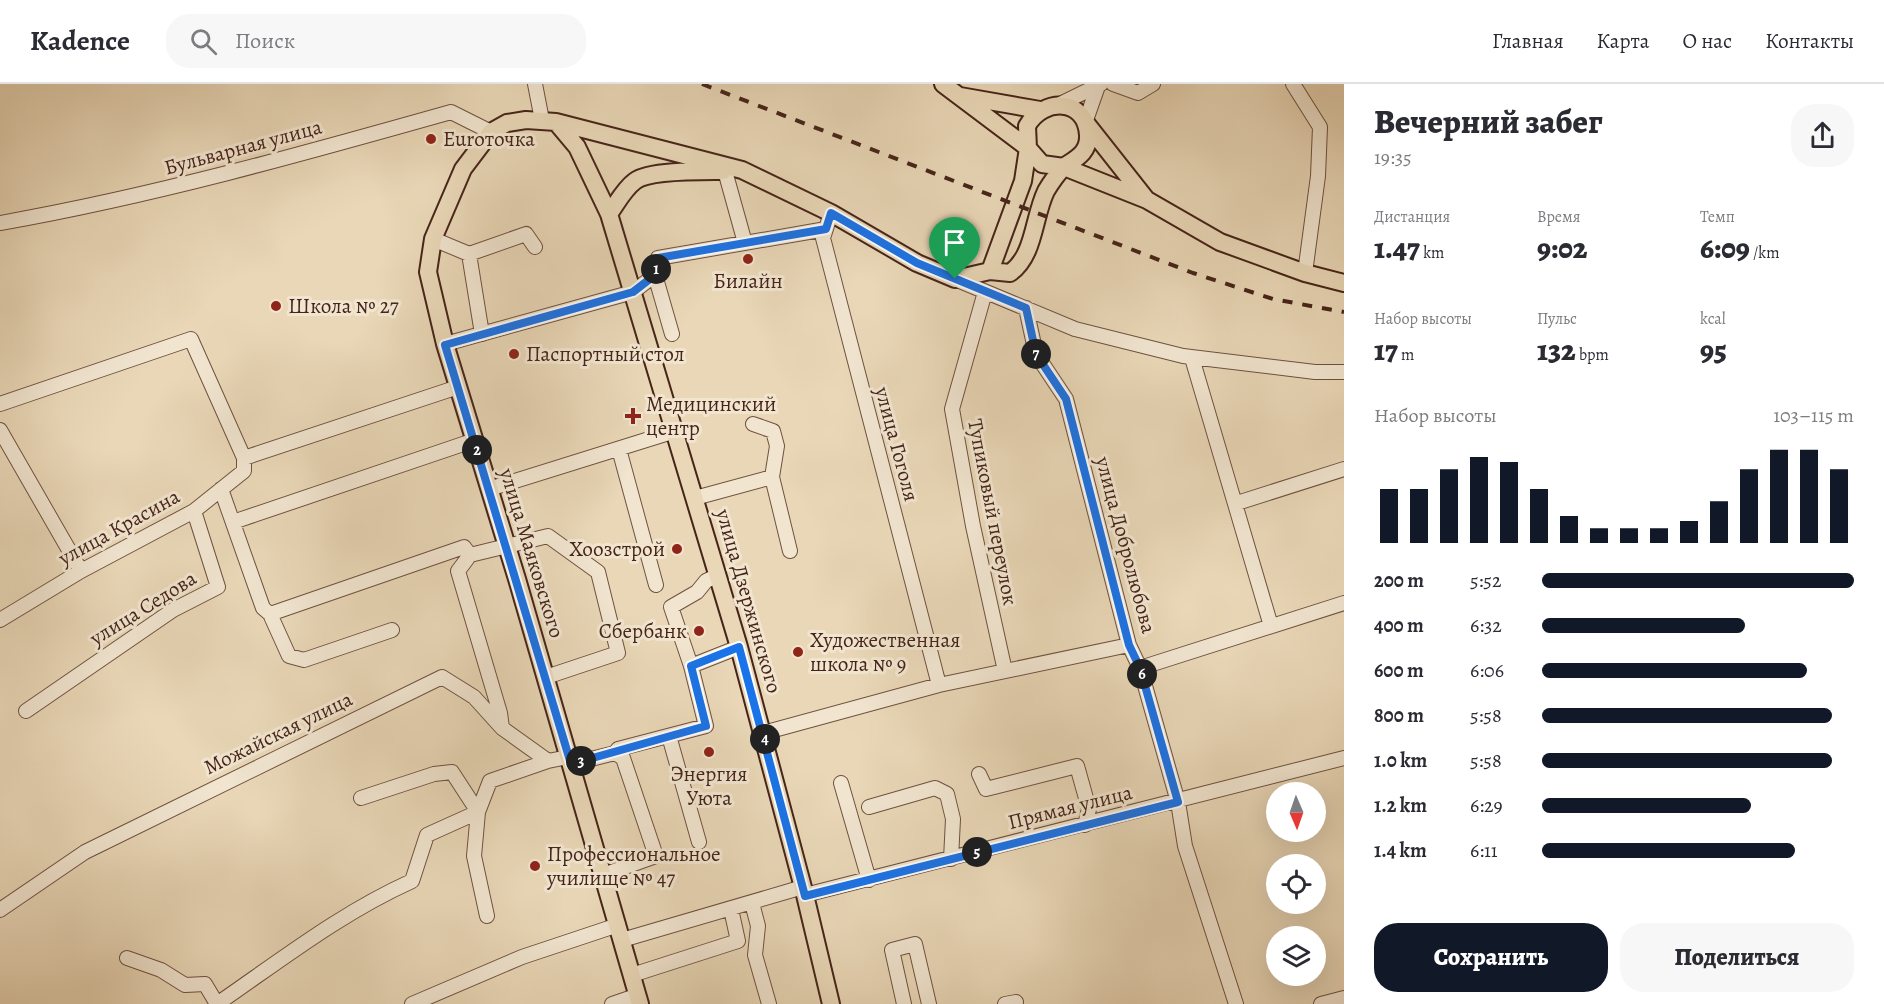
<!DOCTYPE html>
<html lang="ru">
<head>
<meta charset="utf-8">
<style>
	body { margin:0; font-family:Alegreya,serif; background:#f7f7f7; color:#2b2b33; height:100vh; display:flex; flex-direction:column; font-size:22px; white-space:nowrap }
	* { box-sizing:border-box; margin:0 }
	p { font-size:20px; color:#7c7c81 }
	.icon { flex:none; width:33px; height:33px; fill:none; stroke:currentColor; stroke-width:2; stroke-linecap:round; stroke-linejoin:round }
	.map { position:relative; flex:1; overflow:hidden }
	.drawer { display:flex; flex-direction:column; background:#fff; width:540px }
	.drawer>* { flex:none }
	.needle { width:39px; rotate:178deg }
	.buttons { position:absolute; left:1266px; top:698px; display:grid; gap:12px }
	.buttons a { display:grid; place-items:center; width:60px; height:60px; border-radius:50%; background:#fff; box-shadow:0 6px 24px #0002; font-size:30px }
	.pin { position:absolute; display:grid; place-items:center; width:51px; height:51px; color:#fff; margin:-62px -26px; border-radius:50% 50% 50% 0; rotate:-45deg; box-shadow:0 0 6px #0007 }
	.pin .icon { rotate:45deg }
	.km { position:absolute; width:30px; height:30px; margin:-15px; border-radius:50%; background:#222; color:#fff; font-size:16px; line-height:30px; text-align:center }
	.round { display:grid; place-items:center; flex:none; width:63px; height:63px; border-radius:24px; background:#f7f7f7 }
	.head { display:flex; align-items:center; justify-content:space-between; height:102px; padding:0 30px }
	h1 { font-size:33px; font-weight:800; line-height:45px }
	.figures { display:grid; grid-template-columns:repeat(3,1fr); gap:9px; height:102px; padding:6px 30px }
	.figures div { display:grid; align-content:center }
	.figures b { font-size:30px; font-weight:800 }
	.figures small { font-size:16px; font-weight:400 }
	.figures p { font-size:16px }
	.chart { height:168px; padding:12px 30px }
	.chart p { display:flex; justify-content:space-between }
	.chart svg { width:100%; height:108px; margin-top:6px; stroke:#111827; stroke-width:6 }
	.button { display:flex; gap:12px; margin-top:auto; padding:12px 30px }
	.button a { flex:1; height:69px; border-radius:24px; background:#111827; color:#fff; font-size:24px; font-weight:800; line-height:69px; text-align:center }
	.button a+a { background:#f7f7f7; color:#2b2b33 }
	ul { padding:0 30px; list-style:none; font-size:20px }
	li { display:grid; grid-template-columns:96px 72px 1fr; align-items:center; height:45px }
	li i { height:15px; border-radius:8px; background:#111827 }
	header { display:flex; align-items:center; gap:36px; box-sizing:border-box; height:84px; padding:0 30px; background:#fff; border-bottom:2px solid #e1e1e2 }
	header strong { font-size:28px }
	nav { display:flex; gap:33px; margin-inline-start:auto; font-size:21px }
	.search { width:420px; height:54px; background:#f7f7f7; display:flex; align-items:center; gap:15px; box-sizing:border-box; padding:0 21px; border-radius:24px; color:#7c7c81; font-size:22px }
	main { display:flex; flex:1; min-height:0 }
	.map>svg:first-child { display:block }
</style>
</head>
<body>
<header>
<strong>Kadence</strong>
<div class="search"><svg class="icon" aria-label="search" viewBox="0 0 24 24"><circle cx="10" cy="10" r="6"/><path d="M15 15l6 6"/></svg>Поиск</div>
<nav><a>Главная</a><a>Карта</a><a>О нас</a><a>Контакты</a></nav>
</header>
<main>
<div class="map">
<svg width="1344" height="920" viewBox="0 0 1344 920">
	<rect width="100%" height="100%" fill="#e9d7b7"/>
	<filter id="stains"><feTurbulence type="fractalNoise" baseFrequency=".00333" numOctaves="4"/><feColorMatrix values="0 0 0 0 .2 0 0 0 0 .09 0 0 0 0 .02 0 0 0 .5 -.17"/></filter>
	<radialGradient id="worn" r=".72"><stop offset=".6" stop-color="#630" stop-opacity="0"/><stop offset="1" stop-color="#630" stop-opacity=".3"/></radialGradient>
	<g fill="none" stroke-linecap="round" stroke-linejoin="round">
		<defs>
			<path id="minor" d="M535 0 542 36
				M1113 0 1138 9 1153 0
				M1293 0 1320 43 1318 92 1305 189
				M1058 21 1101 0
				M1085 39 1098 2
				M725 87 745 159
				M831 129 823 154 939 601
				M0 139C153 112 302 70 451 28L491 48
				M433 155 469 170
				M955 195 1075 245 1183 272 1315 288H1344
				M985 208 952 325 973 442 1005 587
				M1026 224 1036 270 1066 315 1129 561 1140 584 1178 718 1185 762 1236 920
				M482 250 469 170 526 150 535 163
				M672 250 655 191 658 174 826 145
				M445 260 633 208 655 191
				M1192 274 1271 542
				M0 320 191 255 244 374 458 303
				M753 340 773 347 777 362 772 393
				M0 346 81 487
				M619 365 656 501
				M221 405 263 524 270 530 464 463 470 471
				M489 405 675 347
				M695 414 772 393 790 467
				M1237 419 1344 385
				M233 438 475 356
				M718 491 706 497 697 508 671 523 691 582 739 563
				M270 530 289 572 304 576 392 546
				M0 536 81 487 194 427 244 387V374
				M1140 584 1344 519
				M26 627 173 526 218 503 194 427
				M502 644 500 629 458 487 470 471 548 452 598 488 618 569 546 593
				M763 649 939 601 1129 561
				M669 652 699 758
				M615 669 618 665 706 642 691 582
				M571 680 615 669 623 674 656 772 603 791
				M979 690 986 705 1077 682 1089 725 1085 741
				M841 699 869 796
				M361 714 434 690 452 688 478 728 474 772 487 832
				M869 723 935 704 947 710 953 735 951 775
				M805 811 1344 674
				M752 819 758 842 755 871 769 920
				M0 826 85 768 442 593 474 613 502 644 548 677 568 673
				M622 856 803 803
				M127 874 161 886 185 901 205 900 217 920
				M632 891 738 857 731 825
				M217 920C281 876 341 829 412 797L427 751 478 728 490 697 548 677
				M412 920 522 873 618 841
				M612 920 638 911
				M904 920 892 866 915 860 929 920
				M1005 920 1016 918
				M1321 920 1344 914"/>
			<path id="major" d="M943 0 1028 64 1023 97 990 187
				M960 12 1040 26
				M556 38 577 63 609 130
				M1086 39 1146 115
				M723 87C703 87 649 86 635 97 624 105 617 119 609 130L739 563 805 811 831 920
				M640 920 517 495 445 260 428 188 433 155 463 85 491 48 507 39 526 36 556 38 742 86 831 129 917 179 955 195 990 187 1010 189C1035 171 1033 134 1046 107 1050 100 1059 87 1065 82 1077 74 1089 68 1088 51 1086 14 1043 13 1027 42L1028 64 1042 80 1064 83 1147 116 1220 158 1305 189 1344 199"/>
		</defs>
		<!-- minor casing -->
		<use href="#minor" stroke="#6f5140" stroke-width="16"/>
		<!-- major casing -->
		<use href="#major" stroke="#462419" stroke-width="20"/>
		<!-- minor -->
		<use href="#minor" stroke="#f1e5d0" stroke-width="14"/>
		<!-- major -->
		<use href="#major" stroke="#e9d7b7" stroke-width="16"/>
		<!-- rail -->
		<path stroke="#462419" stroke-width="4" stroke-dasharray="10 10" stroke-linecap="butt" d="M702 0 1193 189 1273 215 1344 228"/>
	</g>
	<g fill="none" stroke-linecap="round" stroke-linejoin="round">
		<defs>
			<path id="route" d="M831 129 917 179 1026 224 1036 270 1066 315 1129 561 1140 584 1178 718 805 812 739 563 691 582 706 642 571 680 445 261 633 208 655 191 658 174 826 145Z"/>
		</defs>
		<!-- route casing -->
		<use href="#route" stroke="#fff" stroke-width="12"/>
		<!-- route -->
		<use href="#route" stroke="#1a73e8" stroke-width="8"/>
	</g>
	<!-- markers -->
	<g fill="#8f2418" stroke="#f1e5d0" stroke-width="2">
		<circle cx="431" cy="55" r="6"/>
		<circle cx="748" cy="175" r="6"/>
		<circle cx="276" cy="222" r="6"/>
		<circle cx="514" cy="270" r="6"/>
		<path d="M630 323h6v6h6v6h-6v6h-6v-6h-6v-6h6z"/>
		<circle cx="677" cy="465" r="6"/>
		<circle cx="699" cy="547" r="6"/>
		<circle cx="798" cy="568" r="6"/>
		<circle cx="709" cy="668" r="6"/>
		<circle cx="535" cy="782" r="6"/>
	</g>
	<g text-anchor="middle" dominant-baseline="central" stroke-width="6" stroke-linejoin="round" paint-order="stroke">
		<!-- poi labels -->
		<g font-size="21" fill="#462419" stroke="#f1e5d0" text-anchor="start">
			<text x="443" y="55">Euroточка</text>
			<text x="748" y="197" text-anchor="middle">Билайн</text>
			<text x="288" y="222">Школа № 27</text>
			<text x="526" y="270">Паспортный стол</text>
			<text x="646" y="320">Медицинский<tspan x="646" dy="24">центр</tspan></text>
			<text x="665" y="465" text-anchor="end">Хоозстрой</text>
			<text x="687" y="547" text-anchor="end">Сбербанк</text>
			<text x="810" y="556">Художественная<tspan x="810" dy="24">школа № 9</tspan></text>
			<text x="709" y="690" text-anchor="middle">Энергия<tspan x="709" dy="24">Уюта</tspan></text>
			<text x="547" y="770">Профессиональное<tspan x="547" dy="24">училище № 47</tspan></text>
		</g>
		<!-- street labels -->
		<g font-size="21" fill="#462419" stroke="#f1e5d0">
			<text transform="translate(243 63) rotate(-15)">Бульварная улица</text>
			<text transform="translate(897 360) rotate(75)">улица Гоголя</text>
			<text transform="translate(993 428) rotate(79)">Тупиковый переулок</text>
			<text transform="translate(119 443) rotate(-29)">улица Красина</text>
			<text transform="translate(1126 461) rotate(75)">улица Добролюбова</text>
			<text transform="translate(532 469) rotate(73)">улица Маяковского</text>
			<text transform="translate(749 517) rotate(74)">улица Дзержинского</text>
			<text transform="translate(143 524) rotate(-32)">улица Седова</text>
			<text transform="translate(278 649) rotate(-26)">Можайская улица</text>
			<text transform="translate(1070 723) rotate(-14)">Прямая улица</text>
		</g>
	</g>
	<rect width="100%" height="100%" filter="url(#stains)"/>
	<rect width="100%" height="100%" fill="url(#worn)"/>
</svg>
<div class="buttons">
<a><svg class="needle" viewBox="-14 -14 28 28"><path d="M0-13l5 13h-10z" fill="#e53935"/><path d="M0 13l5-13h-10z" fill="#7c7c81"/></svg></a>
<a><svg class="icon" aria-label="locate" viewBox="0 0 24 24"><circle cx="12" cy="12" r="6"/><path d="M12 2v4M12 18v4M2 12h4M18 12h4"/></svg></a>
<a><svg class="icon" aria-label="layers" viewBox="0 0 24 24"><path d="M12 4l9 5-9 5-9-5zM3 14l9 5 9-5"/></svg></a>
</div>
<div class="pin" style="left:955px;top:195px;background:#1e9e55"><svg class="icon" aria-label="arrive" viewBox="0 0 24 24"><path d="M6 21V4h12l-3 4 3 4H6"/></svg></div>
<b class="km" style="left:656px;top:185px">1</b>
<b class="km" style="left:477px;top:366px">2</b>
<b class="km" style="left:581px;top:677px">3</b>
<b class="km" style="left:765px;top:655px">4</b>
<b class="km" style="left:977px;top:768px">5</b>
<b class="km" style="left:1142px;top:590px">6</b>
<b class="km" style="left:1036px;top:270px">7</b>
</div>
<section class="drawer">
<div class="head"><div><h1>Вечерний забег</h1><p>19:35</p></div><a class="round"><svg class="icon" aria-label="share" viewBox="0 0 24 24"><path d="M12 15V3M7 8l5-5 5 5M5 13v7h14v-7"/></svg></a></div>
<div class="figures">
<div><p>Дистанция</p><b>1.47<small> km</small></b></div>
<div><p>Время</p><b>9:02</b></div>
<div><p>Темп</p><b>6:09<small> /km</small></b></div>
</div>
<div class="figures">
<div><p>Набор высоты</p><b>17<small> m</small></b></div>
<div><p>Пульс</p><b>132<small> bpm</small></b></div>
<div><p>kcal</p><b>95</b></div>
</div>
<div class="chart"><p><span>Набор высоты</span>103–115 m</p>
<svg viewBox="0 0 160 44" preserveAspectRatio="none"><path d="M5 44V22M15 44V22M25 44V14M35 44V9M45 44V11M55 44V22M65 44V33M75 44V38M85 44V38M95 44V38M105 44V35M115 44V27M125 44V14M135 44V6M145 44V6M155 44V14"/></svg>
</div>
<ul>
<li><b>200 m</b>5:52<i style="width:100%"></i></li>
<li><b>400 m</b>6:32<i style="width:65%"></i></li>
<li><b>600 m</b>6:06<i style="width:85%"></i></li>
<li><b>800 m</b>5:58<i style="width:93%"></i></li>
<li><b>1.0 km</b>5:58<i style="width:93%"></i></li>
<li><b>1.2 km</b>6:29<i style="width:67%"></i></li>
<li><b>1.4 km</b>6:11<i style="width:81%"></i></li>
</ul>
<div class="button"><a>Сохранить</a><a>Поделиться</a></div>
</section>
</main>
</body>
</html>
